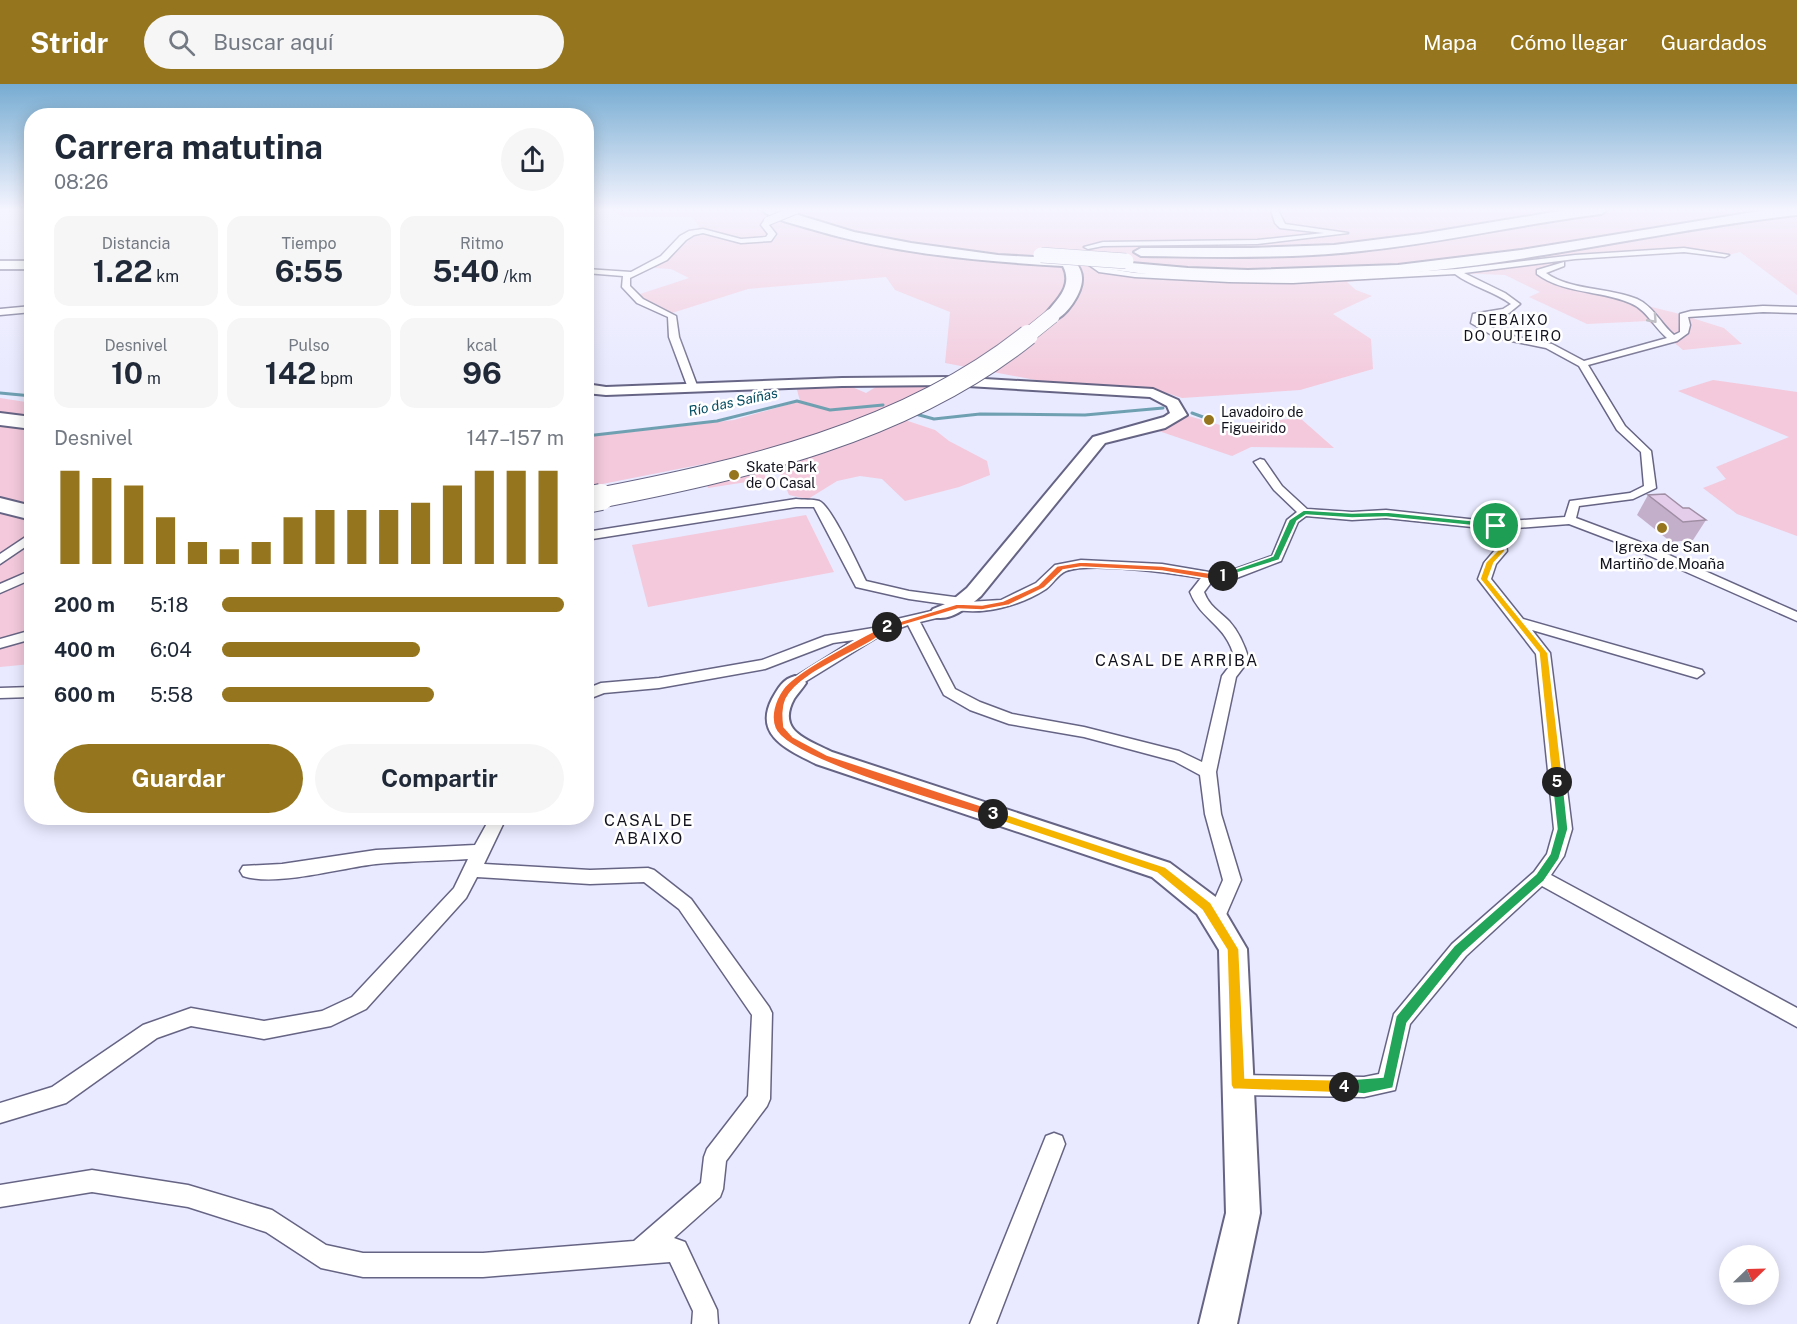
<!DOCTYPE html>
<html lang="es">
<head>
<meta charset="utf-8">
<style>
	body { margin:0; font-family:"Public Sans",sans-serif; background:#f6f6f7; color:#1f2937; height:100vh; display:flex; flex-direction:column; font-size:22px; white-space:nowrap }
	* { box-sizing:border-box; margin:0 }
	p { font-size:20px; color:#747a83 }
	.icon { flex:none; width:33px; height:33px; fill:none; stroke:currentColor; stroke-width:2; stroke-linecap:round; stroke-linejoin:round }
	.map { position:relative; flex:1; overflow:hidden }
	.side { position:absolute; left:24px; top:24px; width:570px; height:717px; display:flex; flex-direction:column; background:#fff; border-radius:24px; box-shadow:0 3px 15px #0003 }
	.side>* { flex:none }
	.needle { width:39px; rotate:67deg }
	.tools { position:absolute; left:1719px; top:1161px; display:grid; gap:12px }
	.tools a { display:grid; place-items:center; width:60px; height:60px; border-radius:50%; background:#fff; box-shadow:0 3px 15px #0003; font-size:30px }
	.pin { position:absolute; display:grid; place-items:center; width:51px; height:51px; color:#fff; margin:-26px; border:3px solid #fff; border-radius:50%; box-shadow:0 2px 6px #0007 }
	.km { position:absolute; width:30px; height:30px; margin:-15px; border-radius:50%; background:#222; color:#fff; font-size:16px; line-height:30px; text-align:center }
	.round { display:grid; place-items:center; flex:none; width:63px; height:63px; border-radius:32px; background:#f6f6f7 }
	.overview { display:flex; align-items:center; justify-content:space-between; height:102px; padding:0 30px }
	h1 { font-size:33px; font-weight:700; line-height:45px }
	.stats { display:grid; grid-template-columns:repeat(3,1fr); gap:9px; height:102px; padding:6px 30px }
	.stats div { display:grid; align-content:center; border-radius:15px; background:#f6f6f7; text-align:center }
	.stats b { font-size:30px; font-weight:700 }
	.stats small { font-size:16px; font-weight:400 }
	.stats p { font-size:16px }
	.chart { height:168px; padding:12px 30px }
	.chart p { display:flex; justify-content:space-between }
	.chart svg { width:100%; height:108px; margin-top:6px; stroke:#95751d; stroke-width:6 }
	.primary-button { display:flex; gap:12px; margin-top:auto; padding:12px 30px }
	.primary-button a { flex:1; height:69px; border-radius:36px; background:#95751d; color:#fff; font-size:24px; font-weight:700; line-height:69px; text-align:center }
	.primary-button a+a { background:#f6f6f7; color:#1f2937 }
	ul { padding:0 30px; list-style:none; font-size:20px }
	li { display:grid; grid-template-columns:96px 72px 1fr; align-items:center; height:45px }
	li i { height:15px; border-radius:8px; background:#95751d }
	header { display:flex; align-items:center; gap:36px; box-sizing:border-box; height:84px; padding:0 30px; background:#95751d; color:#fff }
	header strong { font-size:28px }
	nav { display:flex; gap:33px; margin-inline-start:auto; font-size:21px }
	.search { width:420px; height:54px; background:#f6f6f7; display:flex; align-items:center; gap:15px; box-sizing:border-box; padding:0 21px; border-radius:33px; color:#747a83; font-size:22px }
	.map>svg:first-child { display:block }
</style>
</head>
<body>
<header>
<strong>Stridr</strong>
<div class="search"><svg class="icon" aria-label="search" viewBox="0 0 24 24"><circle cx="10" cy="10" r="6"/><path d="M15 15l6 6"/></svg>Buscar aquí</div>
<nav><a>Mapa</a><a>Cómo llegar</a><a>Guardados</a></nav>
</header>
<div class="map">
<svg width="1797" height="1240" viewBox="0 0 1797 1240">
	<rect width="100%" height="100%" fill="#e9e9ff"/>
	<!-- green -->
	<path fill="#f3c9db" d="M610 126H1797V211L1740 168 1729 171 1682 164 1563 171 1541 193 1566 202 1676 229 1724 244 1742 260 1683 266 1648 237 1587 240 1529 213 1540 208 1505 191 1452 189 1347 198 1356 206 1372 212 1333 230 1371 255 1373 285 1300 306 1182 314 1148 303 1046 298 945 279 950 228 895 206 886 193 748 205 672 229 637 211 689 194 671 185 654 184 672 171 699 143 692 133H624Z
		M1713 296 1797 308V452L1737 430 1703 404 1726 395 1716 383 1789 353 1678 307Z
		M845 300 866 309 879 301H950L893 328 908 337 935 346 949 357 987 377 990 391 959 403 905 417 882 395 860 392 837 397 808 415 789 411 785 401 787 394 761 381 766 395 708 404 703 387 744 372 587 403 586 353 734 336 800 317 796 302Z
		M0 314 32 319 31 580 0 583Z
		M1185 331 1220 341 1300 334 1334 364 1251 363 1232 372 1153 345Z
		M806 431 834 488 648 523 632 461Z"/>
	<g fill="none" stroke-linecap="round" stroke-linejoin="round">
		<!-- stream -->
		<path stroke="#6fa0b2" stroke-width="3" d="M0 309 32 312
			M912 329 934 335 980 330 1085 331 1163 324
			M1192 329 1203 333
			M586 352 717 337 797 317 830 326 883 321"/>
		<defs>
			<path id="street" d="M1271 126H1278L1285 140 1348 149 1257 160 1103 162 1088 165 1084 163 1103 158 1257 156 1324 149 1280 144 1275 139Z
				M765 135H771L769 141 776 150 771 157 741 159 703 149 694 151 686 156 667 176 630 194V202L643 215 676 232 679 253 698 304 696 306 688 304 669 253 668 233 637 219 622 203 623 192 586 189V185L631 188 661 172 680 152 689 147 703 145 741 155 766 153 768 150 761 141Z
				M1684 164 1729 171 1725 173 1684 168 1575 175 1464 189 1505 209 1520 220 1509 229 1480 234 1479 236 1503 250 1552 260 1584 277 1667 254C1654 243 1646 225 1630 219 1600 206 1564 210 1537 190V186L1564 178V182L1546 189C1571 207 1608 203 1637 215 1653 222 1661 240 1674 251L1680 248V230L1691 227 1763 222 1797 223V229L1763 228 1688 233 1690 241 1688 249 1677 257 1588 281 1625 342 1651 367 1656 404 1633 415 1579 422 1576 434 1640 458 1797 528V537L1632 464 1569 440 1503 445 1507 467 1496 480 1491 495 1523 535 1702 586 1704 589 1697 594 1532 546 1550 569 1572 745 1564 772 1551 791 1797 924V943L1542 802 1466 872 1410 940 1395 1006 1364 1013 1238 1011 1231 1008 1227 1001 1231 994 1238 991 1364 993 1379 990 1394 930 1452 860 1534 788 1547 770 1554 745 1536 570 1478 495 1484 479 1495 466 1491 445 1386 434 1352 436 1306 432 1298 438 1281 477 1234 495 1213 496 1204 508C1209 522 1219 527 1229 537 1239 548 1245 562 1249 576L1236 593 1216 688 1221 730 1241 796 1222 840 1215 843 1208 840 1206 835 1223 796 1205 730 1200 691 1174 677 1084 653 1009 640 970 626 944 611 908 541 881 551 795 604 788 599 790 596 854 556 833 559 765 585 659 604 604 609 586 616V605L601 599 659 594 762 576 825 552 873 544 897 535 940 525 947 529 945 532 920 538 955 605 980 618 1012 630 1084 643 1179 667 1202 678 1222 592 1235 575C1226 539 1201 537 1190 508L1201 494C1171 489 1092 478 1066 487 1058 490 1053 500 1046 505 1020 522 982 532 952 525L951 521 909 515 856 503 814 423H796L586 456V448L796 415C803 416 813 415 819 417 831 421 859 483 866 497L909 507 962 514 968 518 1001 516 1036 499 1055 481 1081 476 1162 480 1209 488H1227L1272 472 1287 436 1297 428 1274 406 1254 378 1260 375 1264 376 1282 402 1307 425 1352 428 1386 426 1496 438 1565 433 1570 417 1630 409 1644 402 1641 368 1617 346 1579 282 1546 264 1497 254 1471 239 1473 230 1503 225 1511 220C1494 207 1472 203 1455 190L1293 199 1229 198 1135 193 1099 188 1089 181 1093 179 1104 184 1135 189 1293 195 1457 185 1575 171Z
				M32 222V228L0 231V225Z
				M27 452 31 453V459L0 480V470Z
				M32 486V495L0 509V500Z
				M32 546V555L0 564V555Z
				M32 603V613L0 614V604Z
				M490 734H506L484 780 590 786 648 784 654 786 691 815 769 923 772 929 770 1015 767 1022 726 1077 723 1105 720 1113 674 1154 685 1158 717 1226 718 1240H692L693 1227 670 1178 483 1193H363L321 1184 266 1148 188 1123 92 1108 0 1123V1101L92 1086 188 1101 272 1126 326 1161 363 1169H483L634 1157 701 1099 704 1073 707 1065 748 1012 752 931 679 825 644 798 590 800 477 793 466 814 366 925 331 942 264 955 191 942 157 954 66 1019 0 1039V1019L52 1003 143 941 191 924 264 937 322 927 352 913 454 804 468 775C438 777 406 777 376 780 340 784 276 803 243 792L240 787 243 782 282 780 376 766 475 761Z
				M1054 1049 1062 1052 1065 1060 996 1240H970L1046 1052Z"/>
			<path id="secondary" d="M0 177H32V185H0Z
				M951 293 1153 305 1178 316 1187 331 1165 344 1105 359 981 512C968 523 951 538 933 533L930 529 933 525 950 518 967 504 1093 353 1164 333 1170 329 1167 322 1150 313 951 301 842 302 606 311 586 309V300L606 303 842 294Z
				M795 592 803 594 806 599C802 605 798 609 794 615 776 648 809 656 832 668L1170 779 1217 814 1247 865 1260 1129 1237 1240H1199L1226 1129 1219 866 1197 830 1152 793 816 680C789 666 753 652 772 615 778 604 783 595 795 592Z"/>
			<path id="highway" d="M762 126H782L854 148 911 159 998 171 1069 175 1074 176C1078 181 1082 187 1082 194 1083 208 1066 234 1052 237L1044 232C1055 217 1074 203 1063 182 975 177 889 169 804 143 791 139 772 135 762 126Z
				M1566 126H1607L1601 130C1521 140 1441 159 1361 167 1288 175 1214 173 1141 172L1134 168 1141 164H1251L1334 161 1421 150Z
				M1766 126H1797V131C1673 145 1552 174 1428 187 1349 196 1267 198 1188 194 1157 192 1127 187 1097 184L1090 180 1097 176 1188 184 1248 186 1398 181 1521 166Z
				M0 329 32 333V345L0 341Z
				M0 414 32 422V436L0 428Z"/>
		</defs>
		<!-- street casing -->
		<use href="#street" stroke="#666484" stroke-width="3"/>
		<!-- secondary casing -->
		<use href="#secondary" stroke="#666484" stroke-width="4"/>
		<!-- highway casing -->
		<use href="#highway" stroke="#666484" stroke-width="4"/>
		<!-- street -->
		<use href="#street" fill="#fff" fill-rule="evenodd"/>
		<!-- secondary -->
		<use href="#secondary" fill="#fff" fill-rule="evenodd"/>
		<!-- highway -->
		<use href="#highway" fill="#fff" fill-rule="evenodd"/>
		<defs>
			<path id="street-bridge" d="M768 137 795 126"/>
			<path id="highway-bridge-far2" d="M1041 171 1126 177
				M1026 253 1052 232"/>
			<path id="highway-bridge-far1" d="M593 415C743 386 906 349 1028 251"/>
			<path id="highway-bridge" d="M586 416 601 413"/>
		</defs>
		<!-- street-bridge casing -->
		<use href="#street-bridge" stroke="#666484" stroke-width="10" stroke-linecap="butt"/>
		<!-- highway-bridge-far2 casing -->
		<use href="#highway-bridge-far2" stroke="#666484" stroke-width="16" stroke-linecap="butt"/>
		<!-- highway-bridge-far1 casing -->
		<use href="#highway-bridge-far1" stroke="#666484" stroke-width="22" stroke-linecap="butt"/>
		<!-- highway-bridge casing -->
		<use href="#highway-bridge" stroke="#666484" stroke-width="28" stroke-linecap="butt"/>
		<!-- street-bridge -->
		<use href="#street-bridge" stroke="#fff" stroke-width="8"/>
		<!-- highway-bridge-far2 -->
		<use href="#highway-bridge-far2" stroke="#fff" stroke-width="15"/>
		<!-- highway-bridge-far1 -->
		<use href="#highway-bridge-far1" stroke="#fff" stroke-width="20"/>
		<!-- highway-bridge -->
		<use href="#highway-bridge" stroke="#fff" stroke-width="26"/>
	</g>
	<!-- wall -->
	<path fill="#c4afca" d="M1648 411 1683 424 1706 436 1693 456 1671 458 1637 431Z"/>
	<!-- building -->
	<path fill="#e4cceb" stroke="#a08fa4" stroke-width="1.5" d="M1665 410 1683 424H1689L1706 436 1683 438 1648 411Z"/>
	<!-- one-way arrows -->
	<defs><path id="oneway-chevron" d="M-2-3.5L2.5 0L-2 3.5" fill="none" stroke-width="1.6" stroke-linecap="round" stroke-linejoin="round" transform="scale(1.5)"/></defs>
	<use stroke="#a0a0a5" href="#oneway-chevron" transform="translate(1653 235) rotate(48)"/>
	<!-- sky -->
	<linearGradient id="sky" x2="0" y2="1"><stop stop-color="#77acd2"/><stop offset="0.42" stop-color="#f5f5ff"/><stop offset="1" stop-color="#f5f5ff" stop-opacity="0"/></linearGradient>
	<rect width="1797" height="300" fill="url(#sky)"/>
	<!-- split-1 -->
	<path fill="#22a559" stroke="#fff" stroke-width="1.5" d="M1304 426 1352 429 1386 428 1496 439 1500 442 1496 444 1386 433 1352 434 1306 431 1297 437 1279 476 1221 494V490L1273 472 1289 436Z"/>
	<!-- split-2 -->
	<path fill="#f0652b" stroke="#fff" stroke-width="1.5" d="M1081 478 1162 482 1209 489H1223L1228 492 1223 494 1209 495 1162 487 1081 483 1063 486 1044 504 1009 521 982 526 958 525 887 546 882 543 957 520 982 521 1003 517 1038 501 1057 482Z"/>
	<!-- split-3 -->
	<path fill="#f0652b" stroke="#fff" stroke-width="1.5" d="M883 542 891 543C866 567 801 585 786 615 782 624 783 634 784 643L793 653 827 671 997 727V733H989C952 721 786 675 775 644 770 632 775 616 783 605 797 586 860 555 883 542Z"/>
	<!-- split-4 -->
	<path fill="#f5b400" stroke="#fff" stroke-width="1.5" d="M993 726 1165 783 1211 819 1239 865 1245 994 1344 996 1349 998 1351 1003 1349 1007 1344 1009 1233 1005 1231 1001 1227 866 1202 826 1157 789 989 733 987 730Z"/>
	<!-- split-5 -->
	<path fill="#22a559" stroke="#fff" stroke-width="1.5" d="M1557 694 1563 698 1568 745 1559 775 1544 797 1463 869 1407 939 1393 1004 1364 1010 1339 1007 1337 1003 1339 998 1344 996 1383 993 1396 932 1454 862 1536 790 1550 770 1557 745 1552 698Z"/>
	<!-- split-6 -->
	<path fill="#f5b400" stroke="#fff" stroke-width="1.5" d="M1496 439 1500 442 1505 467 1494 479 1488 495 1548 569 1563 698 1557 702 1552 698 1539 569 1480 495 1486 478 1497 467 1492 442Z"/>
	<!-- markers -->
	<g fill="#95751d" stroke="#fff" stroke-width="2">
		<circle cx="1209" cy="336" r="6"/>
		<circle cx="734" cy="391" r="6"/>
		<circle cx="1662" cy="444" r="6"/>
	</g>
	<g text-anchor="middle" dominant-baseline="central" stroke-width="5" stroke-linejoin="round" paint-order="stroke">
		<!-- far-neighbourhood labels -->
		<g font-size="14" letter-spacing="1.5" fill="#12121e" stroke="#fff">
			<text x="1513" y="236">DEBAIXO<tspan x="1513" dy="16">DO OUTEIRO</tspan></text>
		</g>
		<!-- far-water labels -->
		<g font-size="14" font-style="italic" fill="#064e62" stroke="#fff">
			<text transform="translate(733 318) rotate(-12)">Río das Saíñas</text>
		</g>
		<!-- far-poi labels -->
		<g font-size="14" fill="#12121e" stroke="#fff" text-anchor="start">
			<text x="1221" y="328">Lavadoiro de<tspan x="1221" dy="16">Figueirido</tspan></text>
			<text x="746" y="383">Skate Park<tspan x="746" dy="16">de O Casal</tspan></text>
		</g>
		<!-- poi labels -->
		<g font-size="15" fill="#12121e" stroke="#fff">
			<text x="1662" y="462">Igrexa de San<tspan x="1662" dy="17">Martiño de Moaña</tspan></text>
		</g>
		<!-- neighbourhood labels -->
		<g font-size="16" letter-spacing="1.5" fill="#12121e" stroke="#fff">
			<text x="1177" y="576">CASAL DE ARRIBA</text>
			<text x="649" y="736">CASAL DE<tspan x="649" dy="18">ABAIXO</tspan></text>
		</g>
	</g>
</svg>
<div class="tools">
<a><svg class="needle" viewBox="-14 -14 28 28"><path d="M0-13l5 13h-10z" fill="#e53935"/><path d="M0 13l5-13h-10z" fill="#747a83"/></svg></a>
</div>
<div class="pin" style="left:1496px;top:442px;background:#1e9e55"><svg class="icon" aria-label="arrive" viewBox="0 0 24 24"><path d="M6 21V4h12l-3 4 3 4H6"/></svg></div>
<b class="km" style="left:1223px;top:492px">1</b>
<b class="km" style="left:887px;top:543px">2</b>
<b class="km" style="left:993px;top:730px">3</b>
<b class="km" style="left:1344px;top:1003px">4</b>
<b class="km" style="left:1557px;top:698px">5</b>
<section class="side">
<div class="overview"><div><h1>Carrera matutina</h1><p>08:26</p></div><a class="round"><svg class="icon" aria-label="share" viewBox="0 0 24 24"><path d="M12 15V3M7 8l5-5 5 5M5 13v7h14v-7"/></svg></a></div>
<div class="stats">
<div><p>Distancia</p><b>1.22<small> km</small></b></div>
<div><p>Tiempo</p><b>6:55</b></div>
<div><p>Ritmo</p><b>5:40<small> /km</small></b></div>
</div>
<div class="stats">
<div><p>Desnivel</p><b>10<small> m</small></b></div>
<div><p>Pulso</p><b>142<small> bpm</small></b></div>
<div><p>kcal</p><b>96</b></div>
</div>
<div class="chart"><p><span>Desnivel</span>147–157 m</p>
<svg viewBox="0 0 160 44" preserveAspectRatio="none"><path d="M5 44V6M15 44V9M25 44V12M35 44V25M45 44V35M55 44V38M65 44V35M75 44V25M85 44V22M95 44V22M105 44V22M115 44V19M125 44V12M135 44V6M145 44V6M155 44V6"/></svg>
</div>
<ul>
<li><b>200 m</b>5:18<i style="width:100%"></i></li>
<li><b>400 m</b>6:04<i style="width:58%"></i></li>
<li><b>600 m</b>5:58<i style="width:62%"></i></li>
</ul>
<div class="primary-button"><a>Guardar</a><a>Compartir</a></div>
</section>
</div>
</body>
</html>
